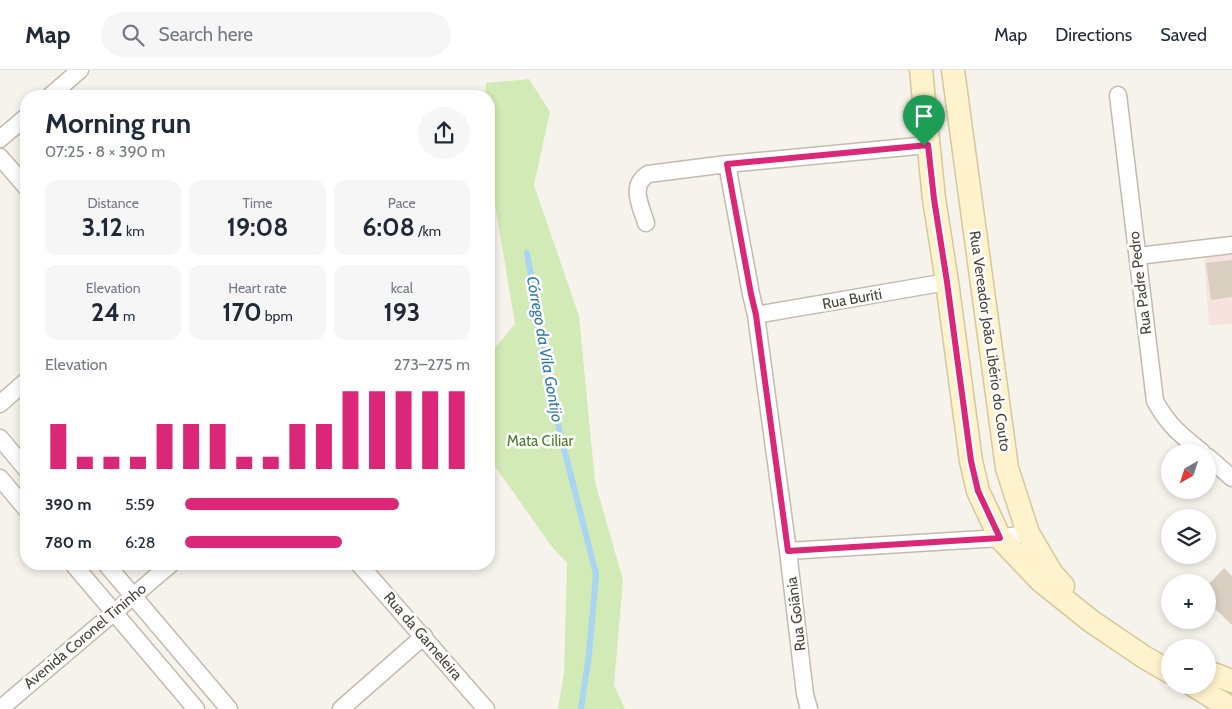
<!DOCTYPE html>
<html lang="en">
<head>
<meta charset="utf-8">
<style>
	body { margin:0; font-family:Cabin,sans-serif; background:#f6f6f7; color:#1f2937; height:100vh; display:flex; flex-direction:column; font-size:19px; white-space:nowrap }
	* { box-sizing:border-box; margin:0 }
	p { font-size:16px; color:#747a83 }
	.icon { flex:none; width:28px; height:28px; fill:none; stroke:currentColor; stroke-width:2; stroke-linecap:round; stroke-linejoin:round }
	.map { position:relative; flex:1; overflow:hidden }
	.sheet { position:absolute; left:20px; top:20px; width:475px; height:480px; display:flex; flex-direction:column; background:#fff; border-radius:20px; box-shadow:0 2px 8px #0003 }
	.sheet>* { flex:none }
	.needle { width:32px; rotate:219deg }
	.tools { position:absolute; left:1161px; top:374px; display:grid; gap:10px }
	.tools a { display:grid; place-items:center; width:55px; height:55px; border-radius:50%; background:#fff; box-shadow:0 2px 8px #0003; font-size:25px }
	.pin { position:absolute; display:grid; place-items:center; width:42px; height:42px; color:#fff; margin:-51px -21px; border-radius:50% 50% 50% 0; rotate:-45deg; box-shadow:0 0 5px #0007 }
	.pin .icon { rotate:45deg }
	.round { display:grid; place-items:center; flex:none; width:52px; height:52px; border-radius:26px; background:#f6f6f7 }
	.headline { display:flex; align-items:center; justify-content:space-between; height:85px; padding:0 25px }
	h1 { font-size:28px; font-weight:800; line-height:38px }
	.figures { display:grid; grid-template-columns:repeat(3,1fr); gap:8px; height:85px; padding:5px 25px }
	.figures div { display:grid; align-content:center; border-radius:12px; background:#f6f6f7; text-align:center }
	.figures b { font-size:25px; font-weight:800 }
	.figures small { font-size:14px; font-weight:400 }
	.figures p { font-size:14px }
	.chart { height:140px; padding:10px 25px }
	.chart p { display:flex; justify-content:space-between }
	.chart svg { width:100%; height:90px; margin-top:5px; stroke:#db2777; stroke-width:6 }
	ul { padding:0 25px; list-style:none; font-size:16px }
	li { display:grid; grid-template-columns:80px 60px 1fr; align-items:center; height:38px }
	li i { height:12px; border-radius:6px; background:#db2777 }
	header { display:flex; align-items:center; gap:30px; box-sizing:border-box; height:70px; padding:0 25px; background:#fff; border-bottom:1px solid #e0e1e3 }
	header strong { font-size:24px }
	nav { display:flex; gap:28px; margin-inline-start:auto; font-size:18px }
	.search { width:350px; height:45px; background:#f6f6f7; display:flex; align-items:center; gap:12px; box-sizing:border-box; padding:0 18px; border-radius:28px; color:#747a83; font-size:19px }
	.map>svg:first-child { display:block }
</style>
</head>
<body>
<header>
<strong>Map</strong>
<div class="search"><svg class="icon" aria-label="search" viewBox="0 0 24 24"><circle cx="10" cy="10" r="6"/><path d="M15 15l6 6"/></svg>Search here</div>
<nav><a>Map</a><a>Directions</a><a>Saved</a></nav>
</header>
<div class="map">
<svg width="1232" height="639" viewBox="0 0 1232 639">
	<rect width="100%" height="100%" fill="#f6f3ec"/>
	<!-- medical -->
	<path fill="#f6e3e0" d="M1232 183V254L1209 255 1204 186Z"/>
	<!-- green -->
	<path fill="#d2eab5" d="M529 9 550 42 534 115 579 246 595 412 623 510 614 615 625 639H558L564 603 567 493 552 477 489 388V285L515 254 489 99V26H485L486 13Z"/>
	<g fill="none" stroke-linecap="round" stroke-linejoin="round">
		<!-- stream -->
		<path stroke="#a9d4f2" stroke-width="6" d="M527 183 560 363 596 504 589 585 581 639"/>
	</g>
	<!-- building -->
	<path fill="#d8cfc1" d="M1232 190V227L1211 230 1206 193Z
		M1224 498 1232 506V555L1208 532V515Z"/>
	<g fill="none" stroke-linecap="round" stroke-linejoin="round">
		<defs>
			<path id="street" d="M1118 25 1155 331C1168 355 1181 365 1202 382
				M50 26 80 0
				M0 69 26 47
				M0 87 26 117
				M727 94 751 224 756 245 788 481 805 624 809 639
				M646 153C641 136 629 116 648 104L727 94 928 75
				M1138 186 1232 175
				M756 245 947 212
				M0 334 26 311
				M0 368 26 399
				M1208 387 1232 408
				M0 408 26 439
				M788 481 1000 468 1028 463
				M73 494 196 639
				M106 494 229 639
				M359 494 486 639
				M0 639 171 494
				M341 639 424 566"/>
			<path id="secondary" d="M921 0 934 129 947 212 971 391 978 421 1000 468 1041 511 1091 551 1144 587 1170 602
				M953 0 1007 398 1028 463 1052 504 1063 516
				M1208 602 1232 611
				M1193 615 1232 639"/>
		</defs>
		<!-- street casing -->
		<use href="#street" stroke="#c2bbae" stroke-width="19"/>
		<!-- secondary casing -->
		<use href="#secondary" stroke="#d6c79b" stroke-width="25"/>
		<!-- street -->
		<use href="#street" stroke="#fff" stroke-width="16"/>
		<!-- secondary -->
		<use href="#secondary" stroke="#fff3cd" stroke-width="22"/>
	</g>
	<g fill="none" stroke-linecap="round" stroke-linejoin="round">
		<defs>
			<path id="route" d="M928 75 934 129 947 212 971 391 978 421 1000 468 788 481 756 245 751 224 727 94Z"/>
		</defs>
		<!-- route casing -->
		<use href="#route" stroke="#fff" stroke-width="10"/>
		<!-- route -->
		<use href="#route" stroke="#db2777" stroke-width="6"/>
	</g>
	<g text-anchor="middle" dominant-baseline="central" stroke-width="5" stroke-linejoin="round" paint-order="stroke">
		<!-- street labels -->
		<g font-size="15" fill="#4b4439" stroke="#fff">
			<text transform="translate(1140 213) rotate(-97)">Rua Padre Pedro</text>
			<text transform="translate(852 229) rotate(-10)">Rua Buriti</text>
			<text transform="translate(990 271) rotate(82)">Rua Vereador João Libério do Couto</text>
			<text transform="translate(796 544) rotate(-97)">Rua Goiânia</text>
			<text transform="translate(85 566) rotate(-40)">Avenida Coronel Tininho</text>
			<text transform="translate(423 566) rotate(49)">Rua da Gameleira</text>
		</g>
		<!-- park labels -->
		<g font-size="15" fill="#4a7f2a" stroke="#fff">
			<text x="540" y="371">Mata Ciliar</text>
		</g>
		<!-- water labels -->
		<g font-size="16" font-style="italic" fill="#2e7ab2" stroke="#fff">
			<text transform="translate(545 279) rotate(80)">Córrego da Vila Gontijo</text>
		</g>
	</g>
</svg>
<div class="tools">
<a><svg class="needle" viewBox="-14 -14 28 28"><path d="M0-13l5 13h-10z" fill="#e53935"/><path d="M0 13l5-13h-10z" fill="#747a83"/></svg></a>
<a><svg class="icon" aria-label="layers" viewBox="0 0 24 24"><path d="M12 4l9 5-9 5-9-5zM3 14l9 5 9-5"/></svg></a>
<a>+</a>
<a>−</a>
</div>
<div class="pin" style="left:924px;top:76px;background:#1e9e55"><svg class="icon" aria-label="arrive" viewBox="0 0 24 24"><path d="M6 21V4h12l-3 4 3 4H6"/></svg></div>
<section class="sheet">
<div class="headline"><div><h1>Morning run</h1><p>07:25 · 8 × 390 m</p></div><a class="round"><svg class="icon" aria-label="share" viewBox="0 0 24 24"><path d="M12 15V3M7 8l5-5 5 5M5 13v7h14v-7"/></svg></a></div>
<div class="figures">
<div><p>Distance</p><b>3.12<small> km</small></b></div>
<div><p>Time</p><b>19:08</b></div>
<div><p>Pace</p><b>6:08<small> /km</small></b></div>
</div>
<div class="figures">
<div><p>Elevation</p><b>24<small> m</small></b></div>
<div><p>Heart rate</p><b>170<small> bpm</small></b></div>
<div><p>kcal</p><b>193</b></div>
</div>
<div class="chart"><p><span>Elevation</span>273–275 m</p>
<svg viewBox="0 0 160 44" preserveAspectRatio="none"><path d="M5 44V22M15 44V38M25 44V38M35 44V38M45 44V22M55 44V22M65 44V22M75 44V38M85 44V38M95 44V22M105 44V22M115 44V6M125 44V6M135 44V6M145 44V6M155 44V6"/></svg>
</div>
<ul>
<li><b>390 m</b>5:59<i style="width:75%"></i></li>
<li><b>780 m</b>6:28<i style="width:55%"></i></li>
</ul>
</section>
</div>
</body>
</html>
